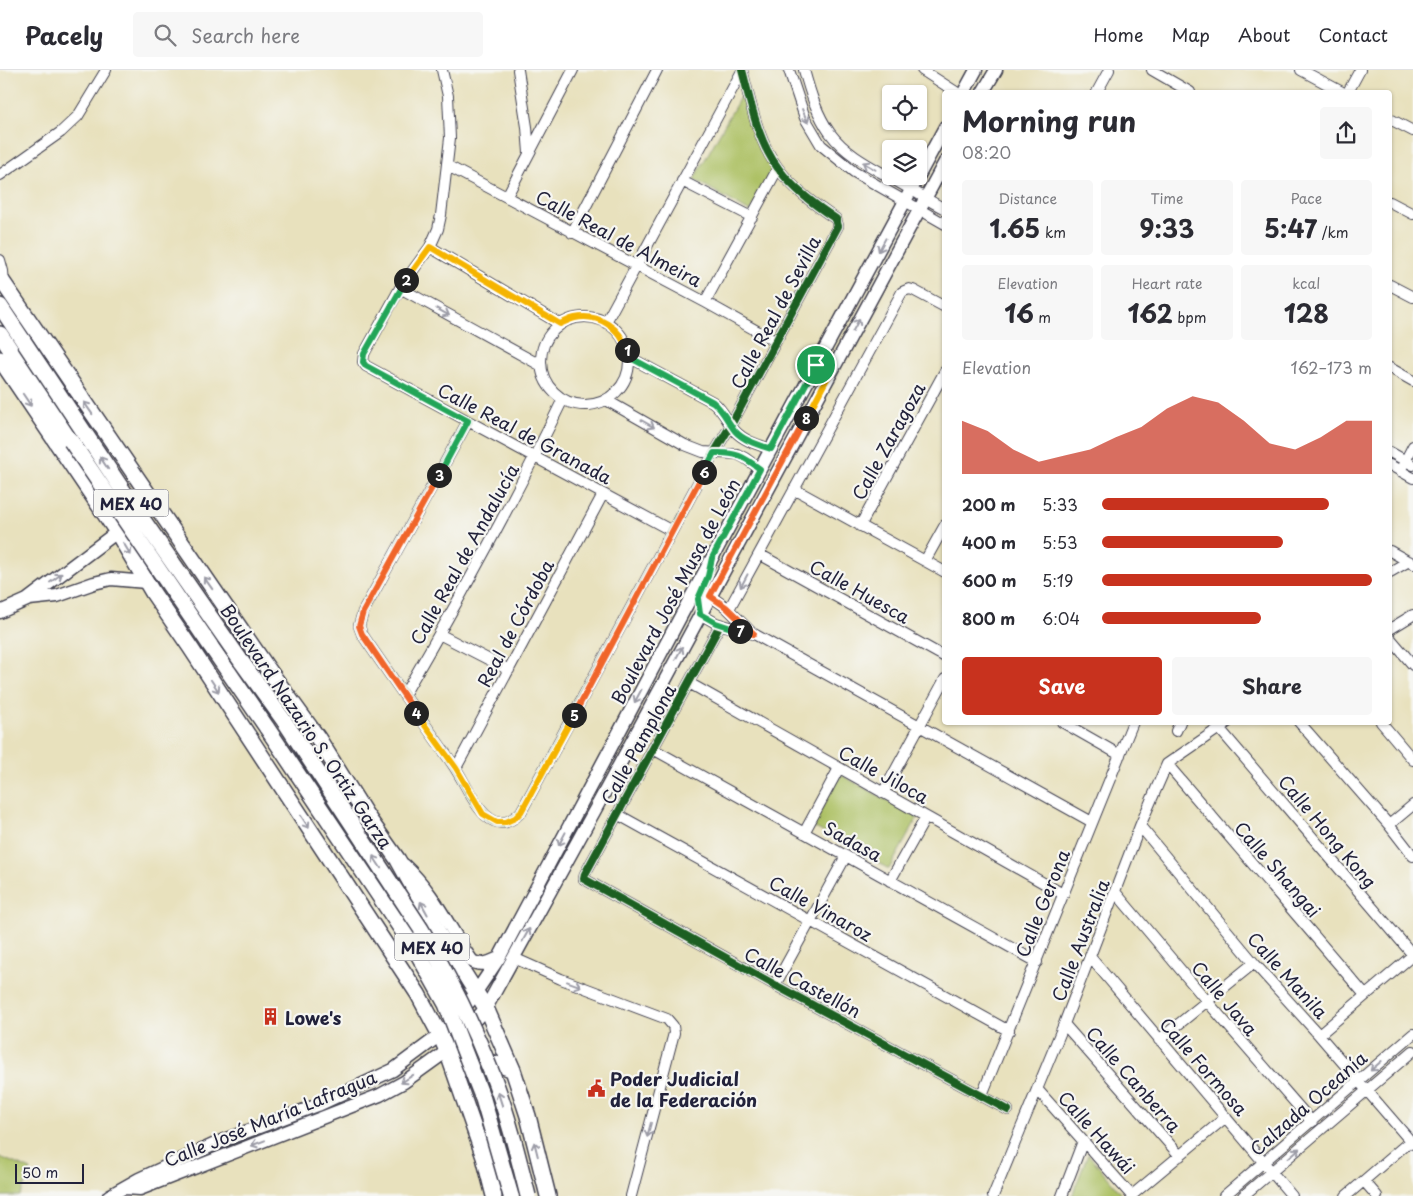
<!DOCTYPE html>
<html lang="en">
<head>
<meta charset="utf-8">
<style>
	body { margin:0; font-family:"Playpen Sans",sans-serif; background:#f7f7f7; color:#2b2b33; height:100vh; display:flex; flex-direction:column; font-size:19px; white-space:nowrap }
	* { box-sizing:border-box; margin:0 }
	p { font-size:16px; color:#7c7c81 }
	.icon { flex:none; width:28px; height:28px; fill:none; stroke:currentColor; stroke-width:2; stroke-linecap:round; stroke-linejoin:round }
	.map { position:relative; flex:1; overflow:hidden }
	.side { position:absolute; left:942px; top:20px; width:450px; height:635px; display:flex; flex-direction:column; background:#fff; border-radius:5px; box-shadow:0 1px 4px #0004 }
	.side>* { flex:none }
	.fabs { position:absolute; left:882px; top:15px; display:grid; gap:10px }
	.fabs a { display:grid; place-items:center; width:45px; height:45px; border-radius:5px; background:#fff; box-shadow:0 1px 4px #0004; font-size:25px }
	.scale { position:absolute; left:15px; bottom:12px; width:69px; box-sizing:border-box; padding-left:5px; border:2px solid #22223b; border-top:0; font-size:14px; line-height:18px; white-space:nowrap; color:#22223b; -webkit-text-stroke:4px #f6f6f2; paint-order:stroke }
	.pin { position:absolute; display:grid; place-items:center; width:42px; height:42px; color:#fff; margin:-21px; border:2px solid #fff; border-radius:50%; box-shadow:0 1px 5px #0007 }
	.km { position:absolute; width:25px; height:25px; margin:-12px; border-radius:50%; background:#222; color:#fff; font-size:14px; line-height:25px; text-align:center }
	.round { display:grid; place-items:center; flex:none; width:52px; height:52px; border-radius:5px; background:#f7f7f7 }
	.summary { display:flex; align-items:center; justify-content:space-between; height:85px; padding:0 20px }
	h1 { font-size:28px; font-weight:700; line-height:38px }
	.metrics { display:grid; grid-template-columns:repeat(3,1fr); gap:8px; height:85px; padding:5px 20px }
	.metrics div { display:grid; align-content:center; border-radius:5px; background:#f7f7f7; text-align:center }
	.metrics b { font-size:25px; font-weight:700 }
	.metrics small { font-size:14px; font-weight:400 }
	.metrics p { font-size:14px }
	.chart { height:140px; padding:10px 20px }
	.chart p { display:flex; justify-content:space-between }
	.chart svg { width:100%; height:90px; margin-top:5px; fill:#c8321e; opacity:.7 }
	.button { display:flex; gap:10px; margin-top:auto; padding:10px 20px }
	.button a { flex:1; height:58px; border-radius:5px; background:#c8321e; color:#fff; font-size:20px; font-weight:700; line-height:58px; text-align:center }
	.button a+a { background:#f7f7f7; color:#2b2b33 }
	ul { padding:0 20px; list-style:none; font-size:16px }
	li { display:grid; grid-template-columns:80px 60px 1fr; align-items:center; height:38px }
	li i { height:12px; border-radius:6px; background:#c8321e }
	header { display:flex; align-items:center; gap:30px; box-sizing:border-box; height:70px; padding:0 25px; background:#fff; border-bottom:1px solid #e1e1e2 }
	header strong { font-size:24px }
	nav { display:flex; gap:28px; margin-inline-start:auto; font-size:18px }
	.search { width:350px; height:45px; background:#f7f7f7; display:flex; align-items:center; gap:12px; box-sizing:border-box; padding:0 18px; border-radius:5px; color:#7c7c81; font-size:19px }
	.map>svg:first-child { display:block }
</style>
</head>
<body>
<header>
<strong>Pacely</strong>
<div class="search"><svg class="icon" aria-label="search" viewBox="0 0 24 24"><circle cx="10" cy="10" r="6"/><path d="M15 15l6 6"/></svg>Search here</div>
<nav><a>Home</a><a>Map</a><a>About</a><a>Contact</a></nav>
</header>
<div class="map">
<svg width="1413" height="1126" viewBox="0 0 1413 1126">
	<rect width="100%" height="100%" fill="#f6f6f2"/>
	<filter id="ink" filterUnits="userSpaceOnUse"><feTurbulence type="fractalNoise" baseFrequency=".02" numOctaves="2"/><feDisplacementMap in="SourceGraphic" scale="10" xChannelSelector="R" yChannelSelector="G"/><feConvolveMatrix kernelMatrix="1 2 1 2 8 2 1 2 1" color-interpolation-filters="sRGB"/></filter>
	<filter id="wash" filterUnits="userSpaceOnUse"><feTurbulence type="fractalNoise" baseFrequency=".0096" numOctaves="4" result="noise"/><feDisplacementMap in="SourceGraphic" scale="20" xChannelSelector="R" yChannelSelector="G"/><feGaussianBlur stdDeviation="1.12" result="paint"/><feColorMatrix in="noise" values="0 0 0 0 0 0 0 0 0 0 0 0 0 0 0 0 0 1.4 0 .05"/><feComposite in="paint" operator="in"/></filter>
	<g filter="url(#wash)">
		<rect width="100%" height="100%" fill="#e8e1bd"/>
		<!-- green -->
		<path fill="#adc165" stroke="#687250" d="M743 22 759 78 774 98 750 142 694 109Z
			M841 705 918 747 889 799 812 756Z
			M1088 1084 1121 1123 1118 1126H1072Z
			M0 1087 31 1100 20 1126H0Z"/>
	</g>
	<g filter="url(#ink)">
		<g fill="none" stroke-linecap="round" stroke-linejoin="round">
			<defs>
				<path id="minor" d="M442 0 448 26 450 68 441 145 438 159 430 177 400 218 364 284 363 292 366 296 672 461
					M518 0 527 57 529 83
					M789 0 805 48 821 75 854 102 945 154
					M804 0C810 22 817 45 830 63 847 86 874 98 898 112 914 121 929 131 945 139
					M922 0 956 22
					M1152 0 1190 22
					M1301 0 1342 22
					M1097 22 1109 0
					M1348 22 1360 0
					M1390 49 1413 61
					M448 96 705 232 775 271
					M0 105 61 62 78 46 106 0
					M682 111 752 147
					M507 126 573 0
					M1390 132 1413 144
					M572 163 657 0
					M430 177 560 254
					M0 190 3 201 4 213
					M1390 215 1413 227
					M400 218 540 295
					M705 232 778 98
					M541 291a44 44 0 1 1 88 0a44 44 0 1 1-88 0Z
					M606 252 742 1
					M629 287 713 332C723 340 727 351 735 361 744 371 759 375 771 379
					M1390 298 1413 311
					M606 330 685 375 703 382 737 384 745 388 760 399
					M468 351 363 542 359 556 362 564C392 609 424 652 454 696 465 712 477 744 494 751 504 756 514 749 521 742L714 383 731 355 838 156 836 149C815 135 793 119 778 98 757 70 751 33 742 0
					M1390 382 1413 395
					M1390 395 1413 408
					M1400 401 1413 376
					M794 419 945 502
					M860 456 945 301
					M1390 481 1413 494
					M759 484 945 587
					M925 491 945 455
					M1390 502 1409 491
					M710 526 726 537 753 564
					M729 539 902 222 909 219 913 220 945 237
					M700 544 716 553 754 564 1092 752
					M720 555 585 804 584 809 775 915 1008 1040
					M1390 559 1413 545
					M439 564 509 600
					M1390 568 1413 595
					M689 613 1063 824
					M404 625C460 529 514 430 563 329
					M1062 652 1120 685
					M1299 652 1389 755 1413 786
					M1381 652 1413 690
					M1219 658 1413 885
					M1176 661 1180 652
					M653 679 1037 892
					M1167 694 1365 925
					M456 698 603 424
					M883 723 945 609
					M617 744 1009 961
					M1389 755 1413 735
					M1140 756 1254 893 1319 965 1413 1074
					M804 763 839 698
					M890 811 926 747
					M1116 823 1206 930 1312 1052
					M514 888 561 909 667 949 673 956 674 963 631 1126
					M1091 888 1292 1126
					M775 915 846 786
					M1064 954 1180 1086
					M1319 965 1413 885
					M1159 970 1254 893
					M1037 1019 1132 1126
					M982 1025 1133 652
					M1364 1111 1377 1126
					M993 1126 1064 954 1140 756 1167 694 1228 652
					M1062 1126 1083 1071
					M1131 1126 1226 1047
					M1224 1126 1413 964
					M1243 1126 1413 981
					M1346 1126 1410 1071"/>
				<path id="major" d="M964 22 976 0
					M983 22 996 0
					M29 529 57 526 94 513 111 509 146 512
					M0 542 27 530 117 462 155 436
					M404 795C436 825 448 857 472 891 481 897 490 892 499 888
					M125 1118 140 1119 380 1025 404 1012 447 981 486 938 596 738 945 92
					M109 1126 139 1109 224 1070 318 1035 393 1000 440 965 470 931 499 888 684 540 945 57"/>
				<path id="highway" d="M0 208 268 599 318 668 366 745 398 790 439 864 486 938 513 1000 528 1046 548 1126
					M0 236 24 272
					M0 264 71 371
					M0 289 117 462 153 523 190 577 418 924 440 965 447 981 484 1087 494 1126
					M210 575 267 658
					M241 591 285 652
					M459 1001C472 985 497 993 513 1000"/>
			</defs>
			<!-- minor casing -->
			<use href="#minor" stroke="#403f4e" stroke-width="12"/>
			<!-- major casing -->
			<use href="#major" stroke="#403f4e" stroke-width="15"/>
			<!-- highway casing -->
			<use href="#highway" stroke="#403f4e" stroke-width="18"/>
			<!-- minor -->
			<use href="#minor" stroke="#fff" stroke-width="10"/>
			<!-- major -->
			<use href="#major" stroke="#fff" stroke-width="12"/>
			<!-- highway -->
			<use href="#highway" stroke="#fff" stroke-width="15"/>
			<defs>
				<path id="highway-bridge" d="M24 272 136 440 241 591
					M71 371 210 575
					M285 652 421 859C449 906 473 955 493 1006 508 1045 518 1086 528 1126
					M267 658 418 884 446 934 483 1029 511 1126"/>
			</defs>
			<!-- highway-bridge casing -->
			<use href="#highway-bridge" stroke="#403f4e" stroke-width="18" stroke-linecap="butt"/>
			<!-- highway-bridge -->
			<use href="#highway-bridge" stroke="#fff" stroke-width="15"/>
			<defs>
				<path id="cycleway" d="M468 351 363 542 359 556 362 564C392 609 424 652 454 696 465 712 477 744 494 751 504 756 514 749 521 742L714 383 731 355 838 156 836 149C815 135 793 119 778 98 757 70 751 33 742 0
					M720 555 585 804 584 809 775 915 1008 1040"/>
			</defs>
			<!-- cycleway casing -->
			<use href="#cycleway" stroke="#f6f6f2" stroke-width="11"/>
			<!-- cycleway -->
			<use href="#cycleway" stroke="#1b5e20" stroke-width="8"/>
		</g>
		<!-- one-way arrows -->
		<defs><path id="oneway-shaft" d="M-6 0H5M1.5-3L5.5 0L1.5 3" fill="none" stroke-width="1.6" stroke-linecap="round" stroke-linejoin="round" transform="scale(1.25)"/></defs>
		<g stroke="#9c9ca7">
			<use href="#oneway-shaft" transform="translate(805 46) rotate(67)"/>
			<use href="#oneway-shaft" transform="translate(869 96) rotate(-150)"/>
			<use href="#oneway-shaft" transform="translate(882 175) rotate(118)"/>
			<use href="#oneway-shaft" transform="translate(443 242) rotate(29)"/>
			<use href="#oneway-shaft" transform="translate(856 255) rotate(-62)"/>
			<use href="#oneway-shaft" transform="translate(27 330) rotate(56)"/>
			<use href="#oneway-shaft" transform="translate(88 338) rotate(-125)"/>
			<use href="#oneway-shaft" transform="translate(648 354) rotate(30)"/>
			<use href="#oneway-shaft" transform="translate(104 393) rotate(-124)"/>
			<use href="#oneway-shaft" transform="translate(127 479) rotate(59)"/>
			<use href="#oneway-shaft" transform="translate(56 508) rotate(-37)"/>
			<use href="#oneway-shaft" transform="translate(744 511) rotate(118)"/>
			<use href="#oneway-shaft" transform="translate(208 513) rotate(-125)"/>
			<use href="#oneway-shaft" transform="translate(679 583) rotate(-62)"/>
			<use href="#oneway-shaft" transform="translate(215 616) rotate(57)"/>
			<use href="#oneway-shaft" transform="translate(638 626) rotate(118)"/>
			<use href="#oneway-shaft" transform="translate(305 752) rotate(57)"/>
			<use href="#oneway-shaft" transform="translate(562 769) rotate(118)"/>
			<use href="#oneway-shaft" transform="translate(377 792) rotate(-123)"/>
			<use href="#oneway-shaft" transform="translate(424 838) rotate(-119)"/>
			<use href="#oneway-shaft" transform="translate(526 865) rotate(-61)"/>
			<use href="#oneway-shaft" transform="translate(574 914) rotate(20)"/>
			<use href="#oneway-shaft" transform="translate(1376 996) rotate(139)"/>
			<use href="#oneway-shaft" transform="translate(407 1009) rotate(146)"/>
			<use href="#oneway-shaft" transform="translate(500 1029) rotate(-108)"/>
			<use href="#oneway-shaft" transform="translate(649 1060) rotate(105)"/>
			<use href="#oneway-shaft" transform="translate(258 1073) rotate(159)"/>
			<use href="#oneway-shaft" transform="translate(536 1079) rotate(-104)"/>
			<use href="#oneway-shaft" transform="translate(1294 1083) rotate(-41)"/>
		</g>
	</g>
	<g fill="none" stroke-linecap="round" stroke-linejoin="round" filter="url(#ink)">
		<defs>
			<path id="split-1" d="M627 280 629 287 713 332C723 340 727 351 735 361 744 371 759 375 771 379L816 295"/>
			<path id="split-2" d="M406 210 430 177 560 254C565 252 570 249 575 248 598 243 621 258 627 280"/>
			<path id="split-3" d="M406 210 364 284 363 292 366 296 468 351 439 405"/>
			<path id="split-4" d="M416 643 362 564 359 556 363 542 439 405"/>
			<path id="split-5" d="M416 643 456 698 483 744 497 752H506L515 748 521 742 574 645"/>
			<path id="split-6" d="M574 645 704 402"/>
			<path id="split-7" d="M704 402 714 383C736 382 743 386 760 399L712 488 708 506 698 529 700 544 716 553 740 561"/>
			<path id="split-8" d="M740 561 754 564 726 537 710 526 806 348"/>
			<path id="split-9" d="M806 348 830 303C830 293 825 290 816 295"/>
		</defs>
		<!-- split-1 casing -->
		<use href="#split-1" stroke="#fff" stroke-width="10"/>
		<!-- split-2 casing -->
		<use href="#split-2" stroke="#fff" stroke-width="10"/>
		<!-- split-3 casing -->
		<use href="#split-3" stroke="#fff" stroke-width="10"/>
		<!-- split-4 casing -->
		<use href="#split-4" stroke="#fff" stroke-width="10"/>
		<!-- split-5 casing -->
		<use href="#split-5" stroke="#fff" stroke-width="10"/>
		<!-- split-6 casing -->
		<use href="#split-6" stroke="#fff" stroke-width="10"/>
		<!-- split-7 casing -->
		<use href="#split-7" stroke="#fff" stroke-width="10"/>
		<!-- split-8 casing -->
		<use href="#split-8" stroke="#fff" stroke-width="10"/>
		<!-- split-9 casing -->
		<use href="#split-9" stroke="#fff" stroke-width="10"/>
		<!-- split-1 -->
		<use href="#split-1" stroke="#22a559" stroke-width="6"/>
		<!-- split-2 -->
		<use href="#split-2" stroke="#f5b400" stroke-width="6"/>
		<!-- split-3 -->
		<use href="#split-3" stroke="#22a559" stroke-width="6"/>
		<!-- split-4 -->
		<use href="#split-4" stroke="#f0652b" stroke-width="6"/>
		<!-- split-5 -->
		<use href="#split-5" stroke="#f5b400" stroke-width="6"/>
		<!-- split-6 -->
		<use href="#split-6" stroke="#f0652b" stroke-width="6"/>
		<!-- split-7 -->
		<use href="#split-7" stroke="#22a559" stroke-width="6"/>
		<!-- split-8 -->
		<use href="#split-8" stroke="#f0652b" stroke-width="6"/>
		<!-- split-9 -->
		<use href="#split-9" stroke="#f5b400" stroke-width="6"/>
	</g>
	<!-- icons -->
	<defs>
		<symbol id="building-bare" viewBox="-9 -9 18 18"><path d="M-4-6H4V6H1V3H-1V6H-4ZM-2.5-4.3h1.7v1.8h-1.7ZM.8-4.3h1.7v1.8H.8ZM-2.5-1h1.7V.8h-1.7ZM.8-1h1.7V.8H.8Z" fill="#c8321e" stroke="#f6f6f2" stroke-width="2.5" paint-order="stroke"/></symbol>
		<symbol id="civic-bare" viewBox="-9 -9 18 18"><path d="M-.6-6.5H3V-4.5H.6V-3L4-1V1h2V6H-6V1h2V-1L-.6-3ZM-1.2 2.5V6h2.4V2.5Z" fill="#c8321e" stroke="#f6f6f2" stroke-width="2.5" paint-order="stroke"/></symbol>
	</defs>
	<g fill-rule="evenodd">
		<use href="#building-bare" x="258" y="934" width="25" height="25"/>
		<use href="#civic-bare" x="584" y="1006" width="25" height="25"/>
	</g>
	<g text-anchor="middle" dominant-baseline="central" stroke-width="4.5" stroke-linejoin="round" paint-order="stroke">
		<!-- shield labels -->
		<g fill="#f6f6f2" stroke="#626272" stroke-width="1">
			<rect x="93.5" y="419.5" width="75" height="27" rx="4"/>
			<rect x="394.5" y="863.5" width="75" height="27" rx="4"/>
		</g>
		<g font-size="16" font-weight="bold" fill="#22223b">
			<text x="131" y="433">MEX 40</text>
			<text x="432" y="877">MEX 40</text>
		</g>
		<!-- street labels -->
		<g font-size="18" fill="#22223b" stroke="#f6f6f2">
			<text transform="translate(619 168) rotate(28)">Calle Real de Almeira</text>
			<text transform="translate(775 242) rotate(-62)">Calle Real de Sevilla</text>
			<text transform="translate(525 363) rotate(28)">Calle Real de Granada</text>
			<text transform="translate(888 371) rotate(-61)">Calle Zaragoza</text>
			<text transform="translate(464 484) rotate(-61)">Calle Real de Andalucía</text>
			<text transform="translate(675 521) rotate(-62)">Boulevard José Musa de León</text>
			<text transform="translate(860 521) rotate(29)">Calle Huesca</text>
			<text transform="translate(515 553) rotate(-62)">Real de Córdoba</text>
			<text transform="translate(307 656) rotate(56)">Boulevard Nazario S. Ortiz Garza</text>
			<text transform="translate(638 674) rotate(-61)">Calle Pamplona</text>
			<text transform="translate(884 704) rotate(29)">Calle Jiloca</text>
			<text transform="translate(1328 761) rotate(50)">Calle Hong Kong</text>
			<text transform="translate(853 771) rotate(29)">Sadasa</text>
			<text transform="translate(1278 799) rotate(49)">Calle Shangai</text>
			<text transform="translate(1042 833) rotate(-68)">Calle Gerona</text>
			<text transform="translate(821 838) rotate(29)">Calle Vinaroz</text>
			<text transform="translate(1080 870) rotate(-69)">Calle Australia</text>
			<text transform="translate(1288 905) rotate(48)">Calle Manila</text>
			<text transform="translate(803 912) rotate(28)">Calle Castellón</text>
			<text transform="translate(1225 928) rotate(50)">Calle Java</text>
			<text transform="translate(1204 996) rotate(49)">Calle Formosa</text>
			<text transform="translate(1134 1009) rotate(49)">Calle Canberra</text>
			<text transform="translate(1308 1033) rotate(-41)">Calzada Oceanía</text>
			<text transform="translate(270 1048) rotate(-22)">Calle José María Lafragua</text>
			<text transform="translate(1097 1062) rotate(48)">Calle Hawái</text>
		</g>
		<!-- poi labels -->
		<g font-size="18" font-weight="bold" fill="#22223b" stroke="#f6f6f2" text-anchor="start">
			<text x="285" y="947">Lowe's</text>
			<text x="610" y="1008">Poder Judicial<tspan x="610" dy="21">de la Federación</tspan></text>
		</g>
	</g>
</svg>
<div class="fabs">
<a><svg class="icon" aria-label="locate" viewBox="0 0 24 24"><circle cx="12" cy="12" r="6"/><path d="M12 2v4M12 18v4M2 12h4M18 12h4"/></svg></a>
<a><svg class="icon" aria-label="layers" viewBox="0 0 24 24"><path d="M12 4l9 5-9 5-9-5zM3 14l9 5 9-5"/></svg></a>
</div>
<div class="scale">50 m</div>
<div class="pin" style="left:816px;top:295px;background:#1e9e55"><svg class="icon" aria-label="arrive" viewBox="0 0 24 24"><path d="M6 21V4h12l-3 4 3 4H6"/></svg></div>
<b class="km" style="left:627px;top:280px">1</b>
<b class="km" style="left:406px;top:210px">2</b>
<b class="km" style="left:439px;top:405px">3</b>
<b class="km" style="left:416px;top:643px">4</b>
<b class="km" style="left:574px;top:645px">5</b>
<b class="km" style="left:704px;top:402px">6</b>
<b class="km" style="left:740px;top:561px">7</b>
<b class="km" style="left:806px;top:348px">8</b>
<section class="side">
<div class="summary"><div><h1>Morning run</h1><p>08:20</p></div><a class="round"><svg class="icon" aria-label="share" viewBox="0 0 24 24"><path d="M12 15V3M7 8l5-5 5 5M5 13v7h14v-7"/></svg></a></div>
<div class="metrics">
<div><p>Distance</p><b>1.65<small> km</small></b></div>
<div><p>Time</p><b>9:33</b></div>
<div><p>Pace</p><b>5:47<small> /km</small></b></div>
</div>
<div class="metrics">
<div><p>Elevation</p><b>16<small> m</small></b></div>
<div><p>Heart rate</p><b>162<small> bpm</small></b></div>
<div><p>kcal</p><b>128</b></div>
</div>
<div class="chart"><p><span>Elevation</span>162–173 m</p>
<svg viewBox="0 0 160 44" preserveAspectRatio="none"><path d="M0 44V18L10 23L20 32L30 38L40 35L50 32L60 26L70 21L80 12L90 6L100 9L110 18L120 29L130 32L140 26L150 18L160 18V44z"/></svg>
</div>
<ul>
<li><b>200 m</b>5:33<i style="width:84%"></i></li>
<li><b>400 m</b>5:53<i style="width:67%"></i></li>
<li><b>600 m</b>5:19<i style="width:100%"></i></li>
<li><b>800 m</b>6:04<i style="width:59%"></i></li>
</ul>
<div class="button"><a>Save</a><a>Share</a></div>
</section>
</div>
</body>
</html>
